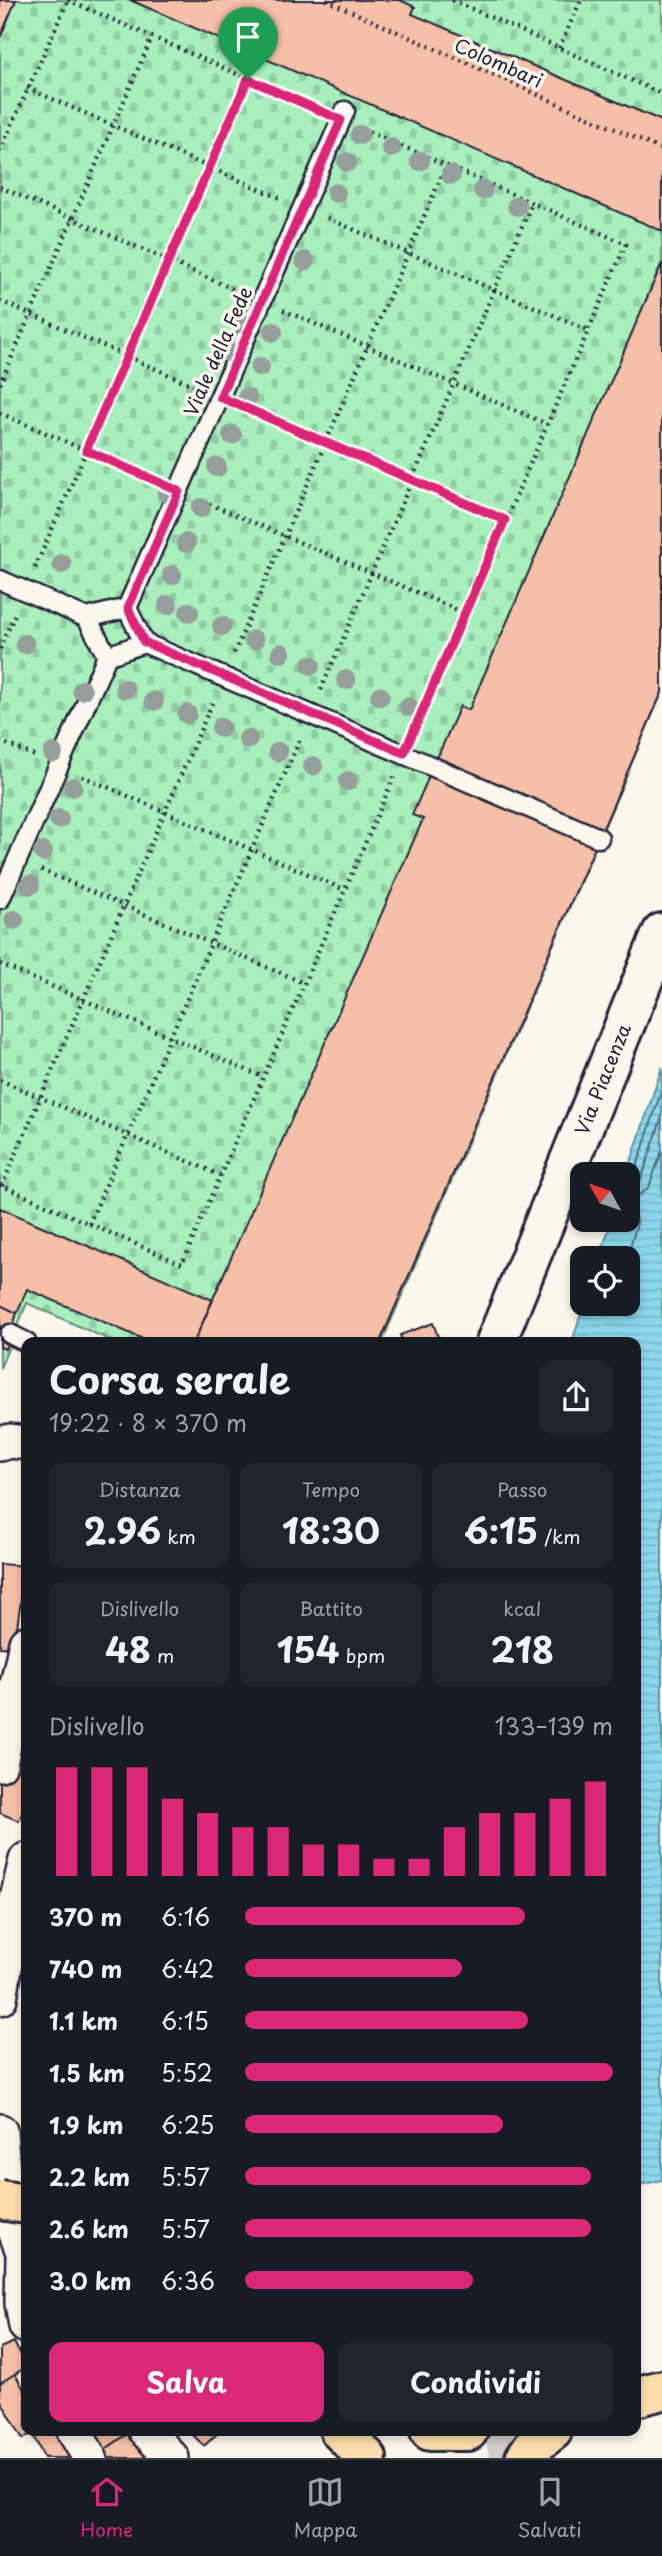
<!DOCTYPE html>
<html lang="it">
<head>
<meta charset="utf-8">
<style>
	body { margin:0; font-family:"Playpen Sans",sans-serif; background:#20242c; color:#f1f3f6; height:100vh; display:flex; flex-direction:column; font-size:26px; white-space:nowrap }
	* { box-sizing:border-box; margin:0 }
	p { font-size:23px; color:#9ea1a6 }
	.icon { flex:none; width:38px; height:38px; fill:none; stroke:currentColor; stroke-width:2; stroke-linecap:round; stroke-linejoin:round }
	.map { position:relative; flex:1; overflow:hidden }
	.side { position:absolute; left:21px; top:1337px; width:620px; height:1099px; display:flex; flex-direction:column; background:#171b24; border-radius:14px; box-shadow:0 4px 10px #0003 }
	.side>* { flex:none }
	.needle { width:46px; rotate:310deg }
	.controls { position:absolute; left:570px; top:1162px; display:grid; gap:14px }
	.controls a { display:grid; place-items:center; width:70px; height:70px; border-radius:14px; background:#171b24; box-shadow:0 4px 10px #0003; font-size:35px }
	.pin { position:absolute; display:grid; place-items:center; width:60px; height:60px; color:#fff; margin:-72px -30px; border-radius:50% 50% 50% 0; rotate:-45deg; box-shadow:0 0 7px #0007 }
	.pin .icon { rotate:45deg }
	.round { display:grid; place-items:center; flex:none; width:74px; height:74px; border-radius:14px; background:#20242c }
	.summary { display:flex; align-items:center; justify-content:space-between; height:119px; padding:0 28px }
	h1 { font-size:38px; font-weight:700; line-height:52px }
	.stats { display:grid; grid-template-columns:repeat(3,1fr); gap:10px; height:119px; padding:7px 28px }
	.stats div { display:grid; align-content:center; border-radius:14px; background:#20242c; text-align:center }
	.stats b { font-size:35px; font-weight:700 }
	.stats small { font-size:19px; font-weight:400 }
	.stats p { font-size:19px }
	.chart { height:196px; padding:14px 28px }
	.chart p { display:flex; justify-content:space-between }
	.chart svg { width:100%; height:126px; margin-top:7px; stroke:#db2777; stroke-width:6 }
	.primary-button { display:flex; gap:14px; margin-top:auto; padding:14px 28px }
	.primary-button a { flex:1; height:80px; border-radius:14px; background:#db2777; color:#fff; font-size:28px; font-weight:700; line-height:80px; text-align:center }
	.primary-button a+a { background:#20242c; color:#f1f3f6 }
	ul { padding:0 28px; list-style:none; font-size:23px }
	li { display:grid; grid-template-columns:112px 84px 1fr; align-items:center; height:52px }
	li i { height:18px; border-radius:9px; background:#db2777 }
	.dock { display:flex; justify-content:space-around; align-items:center; height:98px; border-top:2px solid #363941; background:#171b24; font-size:19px; color:#9ea1a6 }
	.dock a { display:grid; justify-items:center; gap:4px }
	.dock .selected { color:#db2777 }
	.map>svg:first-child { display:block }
</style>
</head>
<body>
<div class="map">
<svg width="662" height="2458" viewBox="0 0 662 2458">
	<defs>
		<pattern id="cemetery-stones" width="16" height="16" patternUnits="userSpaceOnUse" patternTransform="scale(1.75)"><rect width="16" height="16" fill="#a8efbc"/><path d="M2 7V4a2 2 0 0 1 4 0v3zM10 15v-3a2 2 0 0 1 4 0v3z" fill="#90cda2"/></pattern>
		<pattern id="water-rules" width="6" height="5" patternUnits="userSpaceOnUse" patternTransform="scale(1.75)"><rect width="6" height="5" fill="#8bd7eb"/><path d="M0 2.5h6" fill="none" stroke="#78b8ca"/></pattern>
	</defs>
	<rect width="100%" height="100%" fill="#fbf7ec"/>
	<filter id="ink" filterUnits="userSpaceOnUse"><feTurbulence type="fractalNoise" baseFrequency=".0143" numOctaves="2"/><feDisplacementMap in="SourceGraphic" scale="14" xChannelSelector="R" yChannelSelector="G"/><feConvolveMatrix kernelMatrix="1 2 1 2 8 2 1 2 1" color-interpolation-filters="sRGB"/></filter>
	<g filter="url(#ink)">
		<!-- cemetery -->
		<path fill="url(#cemetery-stones)" stroke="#65887c" stroke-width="2" d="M0 0H662V693L382 1342H114L27 1303 0 1368Z"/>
		<!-- water -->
		<path fill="url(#water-rules)" stroke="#618fa5" stroke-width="2" d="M662 1067V2180L635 2186V1342H572L584 1304H628V1258H599L612 1220H628L627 1174Z"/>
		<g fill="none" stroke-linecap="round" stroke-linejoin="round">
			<!-- shore -->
			<path stroke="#4c6a81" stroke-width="2" d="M628 1181 634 1176 662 1089
				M628 1190 636 1187 641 1180 662 1117
				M627 1258 637 1223 631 1202 649 1187 662 1151"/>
		</g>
		<!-- building -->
		<path fill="#f5c0a7" stroke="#22223b" stroke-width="2" d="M0 0H16L0 38Z
			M130 0H400L415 7 412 14 662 121V231Z
			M662 263V692L611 810 380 1342H194L423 819 412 815 460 706 469 710Z
			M0 1208 213 1300 194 1342H150L27 1289 17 1313 0 1305Z
			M0 1305 17 1313 5 1349 0 1347Z
			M433 1323 440 1342H403L400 1335Z
			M26 1498V1534H23L25 1521Z
			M0 1564 26 1566 14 1648 0 1647Z
			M13 1750 26 1753V1804L19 1821 0 1813V1780Z
			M26 2045V2152L23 2151Z
			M14 2342 26 2367 0 2383V2348Z
			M15 2374 26 2393V2431H70L86 2458H44L32 2433 23 2439 0 2399V2383Z
			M87 2431H129L130 2432 100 2453Z
			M189 2431H220L204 2446Z
			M130 2432 155 2458H102L100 2453Z"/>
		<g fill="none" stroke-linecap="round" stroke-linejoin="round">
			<!-- secondary-tunnel -->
			<path stroke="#d0ccc9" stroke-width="38" stroke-dasharray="38 19" stroke-linecap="butt" d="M503 2431 509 2458"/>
			<defs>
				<path id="service" d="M0 580 87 618
					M127 608 345 111
					M144 643 599 838
					M0 899 107 656 144 643 127 608 87 618 107 656
					M10 1334 26 1342"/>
				<path id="minor" d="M0 1444 10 1441 26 1443
					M0 1764 26 1643
					M0 1998 16 1903 26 1860
					M0 2131 6 2207 26 2260
					M23 2256 22 2303 26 2326
					M74 2431 90 2458
					M146 2431 172 2458"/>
				<path id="secondary" d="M496 1342 662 933"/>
				<path id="primary" d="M635 2397 662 2390
					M525 2458 534 2445 552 2431"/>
				<path id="motorway" d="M340 2431 367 2458
					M430 2431H468"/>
			</defs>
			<!-- service casing -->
			<use href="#service" stroke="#22223b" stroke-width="23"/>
			<!-- minor casing -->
			<use href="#minor" stroke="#22223b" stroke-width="38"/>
			<!-- secondary casing -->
			<use href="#secondary" stroke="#22223b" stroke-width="44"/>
			<!-- primary casing -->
			<use href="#primary" stroke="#22223b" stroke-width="44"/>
			<!-- motorway casing -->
			<use href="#motorway" stroke="#22223b" stroke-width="44"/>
			<!-- path -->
			<path stroke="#22223b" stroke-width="4.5" stroke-dasharray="2 5" stroke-linecap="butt" d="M68 0 317 109
				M326 0 662 150
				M452 0 662 94
				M559 48 581 0
				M27 88 280 198
				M363 129 626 244 414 730
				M0 151 68 0
				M0 187 240 292
				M327 218 588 330
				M0 301 195 386
				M283 310 547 424
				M0 384 152 37
				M242 406 505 520
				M0 413 156 481
				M203 501 465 613
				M35 568 249 79
				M0 649 15 614
				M234 653 446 166
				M321 690 532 203
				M0 741 35 756
				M82 776 345 890
				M41 870 304 983
				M0 964 263 1077
				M0 1080 220 1175
				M0 1185 182 1264 394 777
				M2 1186 214 699
				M89 1224 301 737"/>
			<!-- service -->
			<use href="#service" stroke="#fbf7ec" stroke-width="18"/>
			<!-- minor -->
			<use href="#minor" stroke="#fbf7ec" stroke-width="33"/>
			<!-- secondary -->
			<use href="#secondary" stroke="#fbf7ec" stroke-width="38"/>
			<!-- primary -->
			<use href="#primary" stroke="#fcdcac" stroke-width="38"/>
			<!-- motorway -->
			<use href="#motorway" stroke="#fcdcac" stroke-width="38"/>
			<defs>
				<path id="motorway-bridge" d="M0 2200 26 2204"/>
			</defs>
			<!-- motorway-bridge casing -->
			<use href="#motorway-bridge" stroke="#22223b" stroke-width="44" stroke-linecap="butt"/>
			<!-- motorway-bridge -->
			<use href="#motorway-bridge" stroke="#fcdcac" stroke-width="38"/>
		</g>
		<!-- trees -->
		<g fill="#969e9c">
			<circle cx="360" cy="135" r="10"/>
			<circle cx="391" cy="148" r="10"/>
			<circle cx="420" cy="161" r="10"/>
			<circle cx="347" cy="162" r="10"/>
			<circle cx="451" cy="175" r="10"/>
			<circle cx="483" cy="190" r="10"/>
			<circle cx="336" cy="193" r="10"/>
			<circle cx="517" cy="206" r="10"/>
			<circle cx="305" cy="261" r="10"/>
			<circle cx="241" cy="323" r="10"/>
			<circle cx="273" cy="332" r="10"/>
			<circle cx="228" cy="352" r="10"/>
			<circle cx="260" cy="367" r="10"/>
			<circle cx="247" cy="398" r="10"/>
			<circle cx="232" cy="435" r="10"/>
			<circle cx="217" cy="467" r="10"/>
			<circle cx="167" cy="493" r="10"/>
			<circle cx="201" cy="508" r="10"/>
			<circle cx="186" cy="543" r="10"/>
			<circle cx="62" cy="564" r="10"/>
			<circle cx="172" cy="575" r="10"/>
			<circle cx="168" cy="605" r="10"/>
			<circle cx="189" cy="612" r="10"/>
			<circle cx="222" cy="626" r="10"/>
			<circle cx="254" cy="640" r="10"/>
			<circle cx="25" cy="644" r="10"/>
			<circle cx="281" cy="653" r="10"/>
			<circle cx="311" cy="665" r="10"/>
			<circle cx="346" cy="680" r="10"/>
			<circle cx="125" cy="689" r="10"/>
			<circle cx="82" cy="690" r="10"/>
			<circle cx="380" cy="696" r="10"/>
			<circle cx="154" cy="701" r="10"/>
			<circle cx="409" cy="707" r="10"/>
			<circle cx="187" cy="714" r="10"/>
			<circle cx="221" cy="728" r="10"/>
			<circle cx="248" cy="739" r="10"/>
			<circle cx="278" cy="752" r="10"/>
			<circle cx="53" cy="753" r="10"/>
			<circle cx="313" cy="766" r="10"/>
			<circle cx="348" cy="781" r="10"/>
			<circle cx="73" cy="787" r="10"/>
			<circle cx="59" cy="819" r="10"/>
			<circle cx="43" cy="852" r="10"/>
			<circle cx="30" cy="885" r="10"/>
			<circle cx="14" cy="920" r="10"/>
		</g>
	</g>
	<g fill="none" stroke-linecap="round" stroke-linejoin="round" filter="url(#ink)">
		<defs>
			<path id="route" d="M248 79 341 120 220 397 505 520 404 753 144 642 128 608 179 491 86 450Z"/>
		</defs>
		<!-- route casing -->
		<use href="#route" stroke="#fff" stroke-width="14"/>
		<!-- route -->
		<use href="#route" stroke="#db2777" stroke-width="9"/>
	</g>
	<g text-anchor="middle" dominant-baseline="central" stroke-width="7" stroke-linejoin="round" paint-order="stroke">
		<!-- street labels -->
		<g font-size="19" fill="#22223b" stroke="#fbf7ec">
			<text transform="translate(499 62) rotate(24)">Colombari</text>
			<text transform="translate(217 351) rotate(-66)">Viale della Fede</text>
			<text transform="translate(602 1079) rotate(-68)">Via Piacenza</text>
		</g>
	</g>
</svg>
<div class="controls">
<a><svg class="needle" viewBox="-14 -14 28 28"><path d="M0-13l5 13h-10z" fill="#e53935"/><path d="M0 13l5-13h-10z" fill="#9ea1a6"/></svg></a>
<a><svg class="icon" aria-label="locate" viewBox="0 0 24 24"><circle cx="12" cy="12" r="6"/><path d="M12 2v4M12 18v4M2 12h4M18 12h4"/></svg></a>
</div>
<div class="pin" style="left:248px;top:79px;background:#1e9e55"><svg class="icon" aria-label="arrive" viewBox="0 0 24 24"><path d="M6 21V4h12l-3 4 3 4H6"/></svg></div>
<section class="side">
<div class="summary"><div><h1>Corsa serale</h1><p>19:22 · 8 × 370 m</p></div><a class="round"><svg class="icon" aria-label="share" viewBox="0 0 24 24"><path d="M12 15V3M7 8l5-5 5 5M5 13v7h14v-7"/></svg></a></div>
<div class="stats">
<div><p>Distanza</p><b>2.96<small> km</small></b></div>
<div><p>Tempo</p><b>18:30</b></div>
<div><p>Passo</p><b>6:15<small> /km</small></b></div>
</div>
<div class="stats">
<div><p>Dislivello</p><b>48<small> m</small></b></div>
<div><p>Battito</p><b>154<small> bpm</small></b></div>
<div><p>kcal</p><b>218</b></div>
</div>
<div class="chart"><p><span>Dislivello</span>133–139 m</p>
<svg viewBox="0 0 160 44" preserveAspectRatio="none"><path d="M5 44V6M15 44V6M25 44V6M35 44V17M45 44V22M55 44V27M65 44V27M75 44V33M85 44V33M95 44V38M105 44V38M115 44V27M125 44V22M135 44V22M145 44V17M155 44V11"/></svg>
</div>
<ul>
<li><b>370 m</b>6:16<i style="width:76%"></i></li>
<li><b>740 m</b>6:42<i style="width:59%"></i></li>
<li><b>1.1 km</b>6:15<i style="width:77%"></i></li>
<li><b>1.5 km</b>5:52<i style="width:100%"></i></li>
<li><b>1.9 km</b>6:25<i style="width:70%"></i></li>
<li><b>2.2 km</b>5:57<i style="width:94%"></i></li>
<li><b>2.6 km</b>5:57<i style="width:94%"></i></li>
<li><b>3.0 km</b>6:36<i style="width:62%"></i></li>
</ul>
<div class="primary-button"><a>Salva</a><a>Condividi</a></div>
</section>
</div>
<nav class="dock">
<a class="selected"><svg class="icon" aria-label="home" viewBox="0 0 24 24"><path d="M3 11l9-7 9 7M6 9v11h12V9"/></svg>Home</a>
<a><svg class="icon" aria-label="map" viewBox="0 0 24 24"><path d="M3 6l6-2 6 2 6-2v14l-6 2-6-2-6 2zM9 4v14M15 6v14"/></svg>Mappa</a>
<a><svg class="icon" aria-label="saved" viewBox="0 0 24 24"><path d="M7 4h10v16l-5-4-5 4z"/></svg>Salvati</a>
</nav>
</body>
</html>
